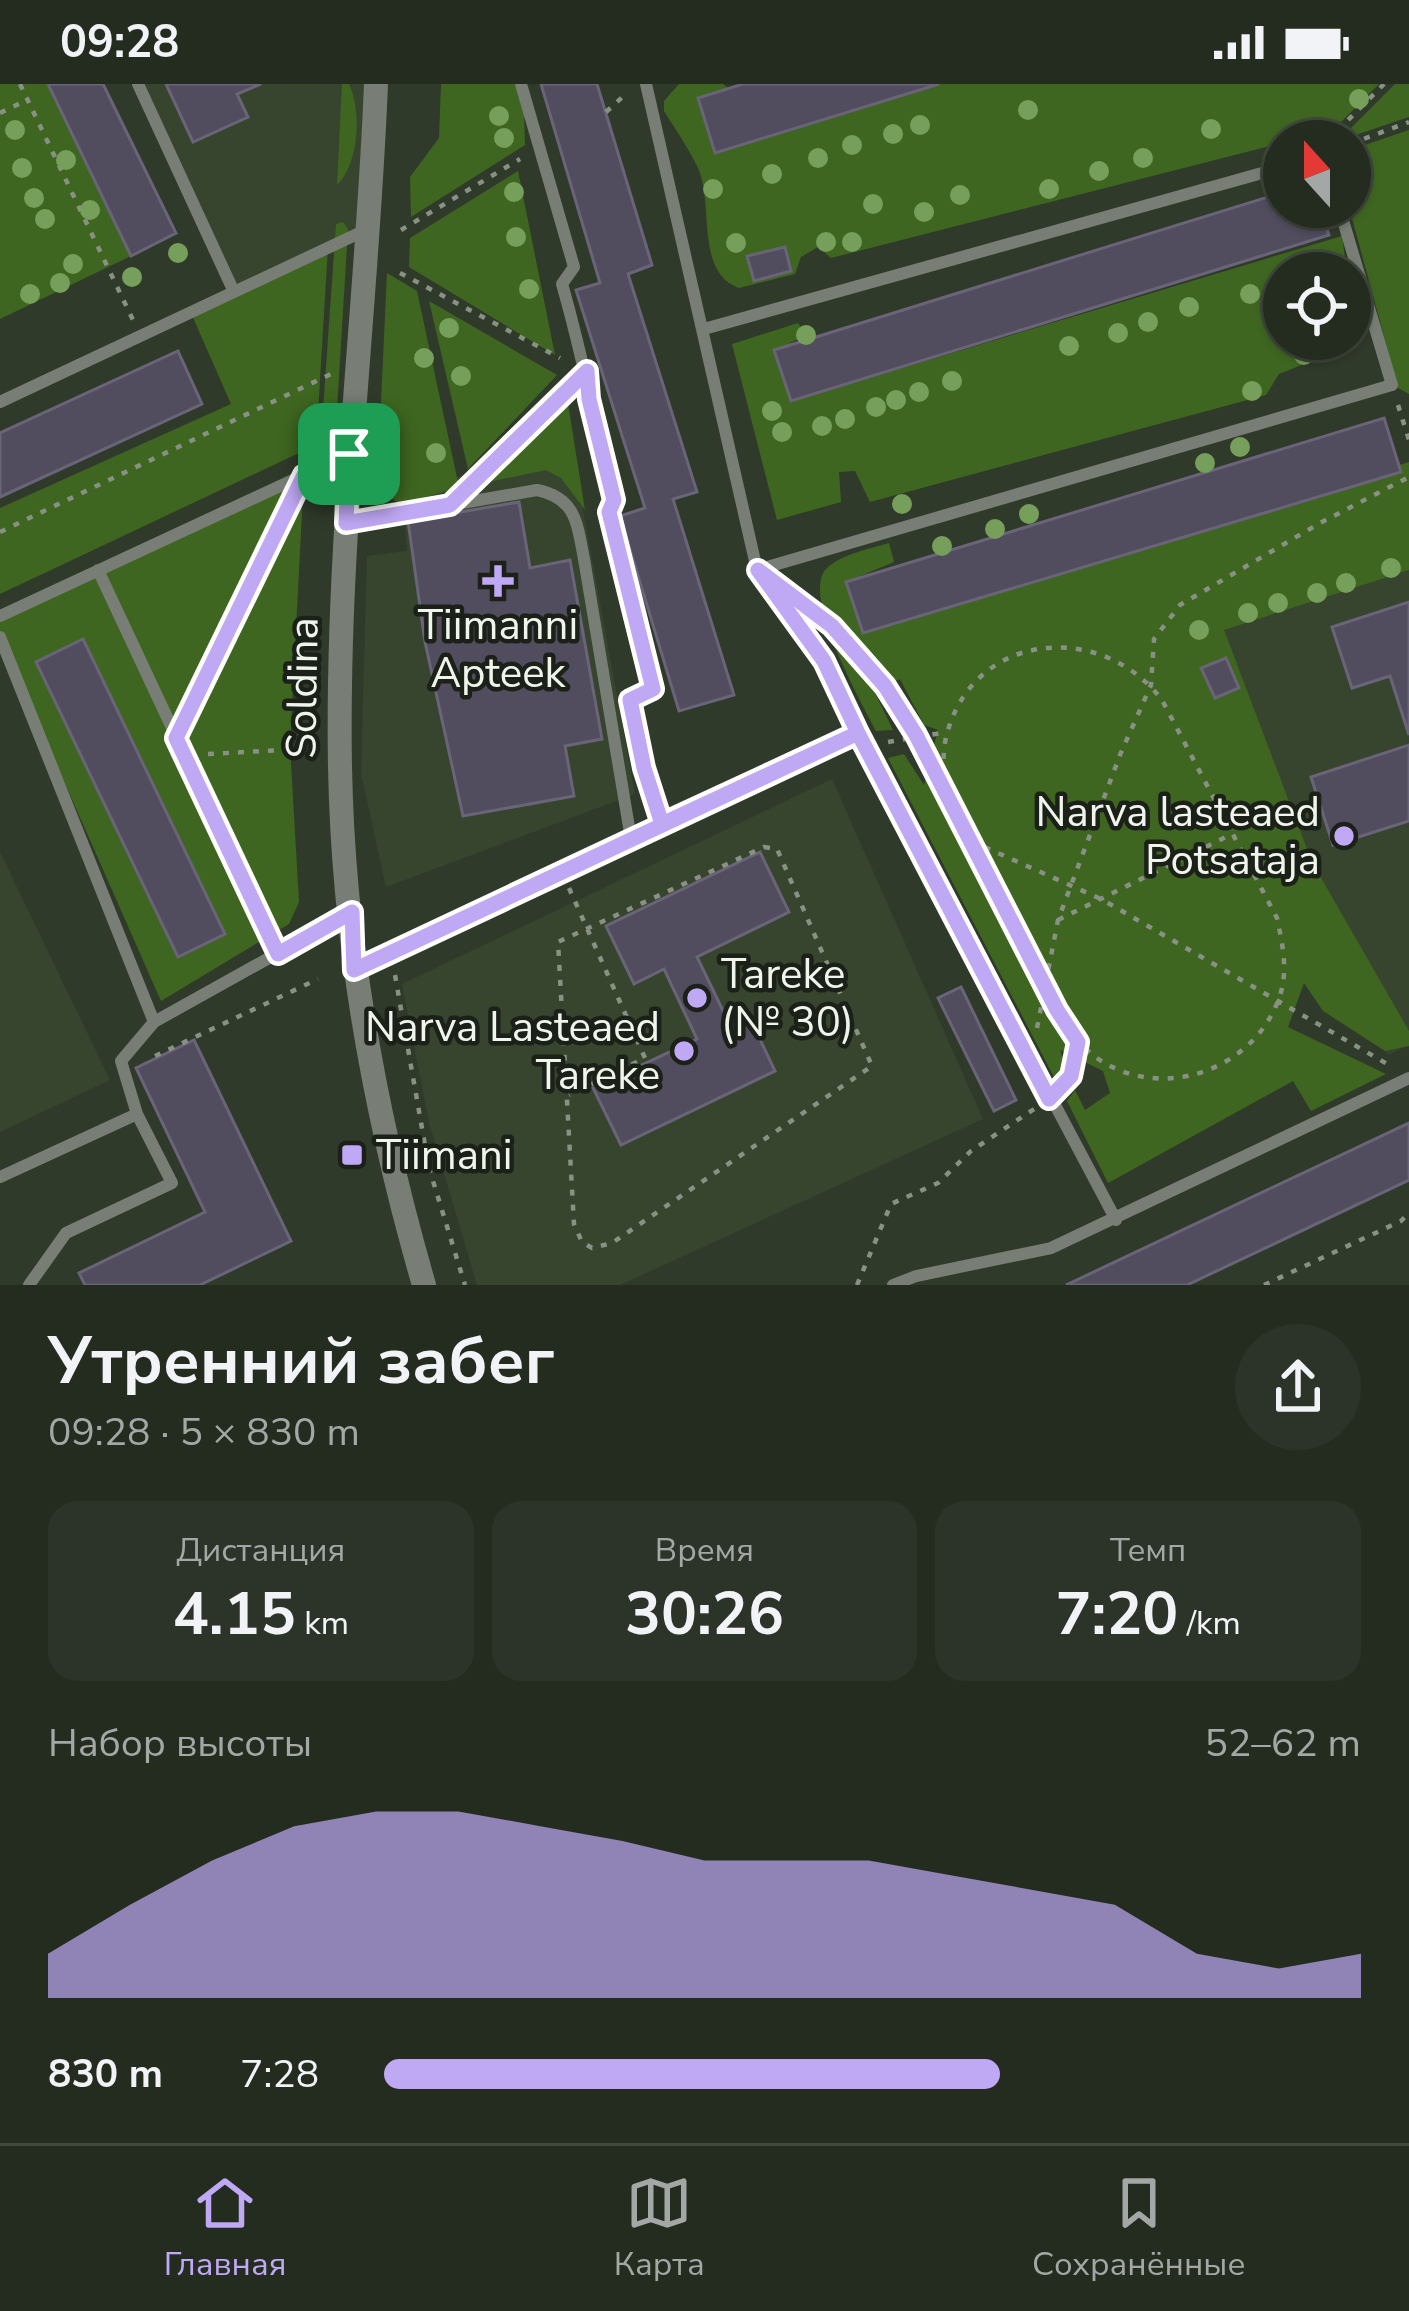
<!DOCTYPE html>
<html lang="ru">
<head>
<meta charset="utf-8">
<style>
	body { margin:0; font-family:"Nunito Sans",sans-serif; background:#2c3429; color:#f1f3f6; height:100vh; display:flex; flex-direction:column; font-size:45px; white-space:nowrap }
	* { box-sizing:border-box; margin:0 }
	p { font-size:39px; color:#a3a7a5 }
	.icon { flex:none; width:66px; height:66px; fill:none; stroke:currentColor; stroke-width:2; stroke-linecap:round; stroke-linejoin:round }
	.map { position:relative; height:1201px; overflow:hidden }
	.details { display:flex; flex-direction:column; background:#242c20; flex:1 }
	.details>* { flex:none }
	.needle { width:78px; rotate:339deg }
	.fabs { position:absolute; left:1263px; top:36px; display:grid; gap:24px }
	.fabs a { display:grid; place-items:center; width:108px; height:108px; border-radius:50%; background:#242c20; box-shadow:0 3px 9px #0004,0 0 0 3px #41483e; font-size:60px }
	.pin { position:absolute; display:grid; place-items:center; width:102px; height:102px; color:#fff; margin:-51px; border-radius:24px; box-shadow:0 6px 18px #0006 }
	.round { display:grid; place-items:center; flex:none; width:126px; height:126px; border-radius:63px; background:#2c3429 }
	.head { display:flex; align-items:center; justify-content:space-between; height:204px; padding:0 48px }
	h1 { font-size:66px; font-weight:700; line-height:90px }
	.figures { display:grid; grid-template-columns:repeat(3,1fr); gap:18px; height:204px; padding:12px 48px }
	.figures div { display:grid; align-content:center; border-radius:30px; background:#2c3429; text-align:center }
	.figures b { font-size:60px; font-weight:700 }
	.figures small { font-size:33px; font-weight:400 }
	.figures p { font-size:33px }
	.chart { height:336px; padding:24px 48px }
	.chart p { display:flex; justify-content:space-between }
	.chart svg { width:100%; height:216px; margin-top:12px; fill:#bfa8f4; opacity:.7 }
	ul { padding:0 48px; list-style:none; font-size:39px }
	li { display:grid; grid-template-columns:192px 144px 1fr; align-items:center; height:90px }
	li i { height:30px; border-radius:15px; background:#bfa8f4 }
	.status { display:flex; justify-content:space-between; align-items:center; height:84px; padding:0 60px; background:#242c20; direction:ltr }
	.status svg { height:33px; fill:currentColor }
	.dock { display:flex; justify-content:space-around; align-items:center; height:168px; border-top:3px solid #41483e; background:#242c20; font-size:33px; color:#a3a7a5 }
	.dock a { display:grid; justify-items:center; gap:6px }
	.dock .selected { color:#bfa8f4 }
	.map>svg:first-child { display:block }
</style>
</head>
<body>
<div class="status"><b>09:28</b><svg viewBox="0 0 49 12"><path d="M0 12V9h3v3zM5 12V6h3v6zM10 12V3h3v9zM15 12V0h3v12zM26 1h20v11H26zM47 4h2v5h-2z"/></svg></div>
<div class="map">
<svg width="1409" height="1201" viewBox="0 0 1409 1201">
	<rect width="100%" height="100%" fill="#303a2a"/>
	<!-- built -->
	<path fill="#37452f" d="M138 0H376L370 145 234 208Z
		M570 355 635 710 386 803 361 689 367 472 407 467 403 411Z
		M1409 472V961L1388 971 1176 543Z
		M832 695 983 1035 620 1201H477L429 1038 402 900Z
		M0 768 110 996 0 1048Z"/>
	<!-- green -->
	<path fill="#3e6620" d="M0 0H48L131 172 0 235Z
		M342 0H349C362 27 359 80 337 101Z
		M441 0H523L525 61 411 133 410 93 439 54Z
		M679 0H723L729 5 716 69 939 0H1379L1333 46 831 174 818 163 801 173 795 190 739 204C695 189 714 119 698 84 689 65 676 46 664 27V17Z
		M1395 0H1409V33L1338 57Z
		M1409 46V310L1398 304 1349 123 1350 66Z
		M518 87 555 271 409 183 410 154Z
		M343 138 348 145 336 342 321 354 336 140Z
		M1342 152 1347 189H1284V255H1333L1322 273 1279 290 1266 311 870 418 855 387 839 388 841 418 777 436 732 260 798 239 806 251 774 267 792 317Z
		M328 164 316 361 0 510V424L231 320 191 229Z
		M387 189 417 207 459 403 401 421 377 404Z
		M429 217 557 291 468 385Z
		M566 307 585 426 561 394 546 386 469 402Z
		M1409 378V486L1224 546 1312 778 1409 947V962L1385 967 1323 927 1304 899 1288 943 1386 990 1311 1027 1293 997 1108 1099 1067 1017 1075 1006 1085 1026 1110 1009 1103 987 1060 966 1067 987 1056 997 888 674 904 670 924 701 938 646 924 641 900 595 874 607 893 646 876 647C861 617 798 508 828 483 843 470 869 465 889 459L894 478 846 498 863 549Z
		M304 390 290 662 299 818 289 840 161 917 0 552V532Z"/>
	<!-- building -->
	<path fill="#514c5e" stroke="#696477" stroke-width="3" d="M48 0H103L176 149 131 172Z
		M166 0H261L237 10 248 33 193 58Z
		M541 0H597L652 181 628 190 697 408 673 415 734 611 679 627 620 432 645 424 576 206 600 199Z
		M743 0H939L715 69 698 14Z
		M1284 108V123H1319L1329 151 791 317 774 266Z
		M785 163 791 187 754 197 747 172Z
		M178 267 202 320 0 413V349Z
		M1384 334 1401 388 863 549 846 498Z
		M519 418 530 484 570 476 602 655 565 662 574 712 463 732 425 558 408 437Z
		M1409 518V651L1390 592 1352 604 1332 543Z
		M83 555 225 850 178 873 36 578Z
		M1226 574 1239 604 1215 614 1201 584Z
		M1409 661V737L1333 761 1311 693Z
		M760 768 789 828 697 873 728 937 747 928 775 987 621 1061 593 1004 697 955 664 885 634 900 606 842Z
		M961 903 1016 1016 994 1027 938 914Z
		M194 956 291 1157 200 1201H85L79 1189 205 1128 136 984Z
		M1409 1039V1096L1187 1201H1066Z"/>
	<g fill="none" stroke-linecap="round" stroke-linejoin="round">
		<!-- path -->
		<path stroke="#899184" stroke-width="4.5" stroke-dasharray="6 9" stroke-linecap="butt" d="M20 0 133 236
			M606 28 628 8
			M0 29 27 16
			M1327 57 1384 0
			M1350 60 1409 38
			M401 146 520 75
			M400 189 560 274
			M1398 321 1409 356
			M475 396 566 308
			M0 448 331 290
			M820 533C887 583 922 664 959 737 992 800 1024 863 1057 926 1064 936 1070 948 1078 957 1137 1023 1247 997 1278 917 1289 890 1283 862 1277 834L1162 616C1103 538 978 546 948 646 941 668 944 689 946 711
			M189 628 288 423
			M888 658 947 648
			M208 670 301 665
			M971 757 1101 815 1389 981
			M764 763 777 765 872 982 612 1159 592 1164 582 1158 574 1140 558 858Z
			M569 804 645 974 569 1011
			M1058 836 1230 751
			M395 891 429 1084 465 1201
			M1037 944 1058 836 1120 671 1151 601 1154 555 1180 521 1320 439 1409 393
			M155 972 318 895
			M1064 1000 1071 992 1078 961
			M857 1201 891 1120 938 1099 971 1067 1037 1023
			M1264 1201 1401 1137 1409 1129"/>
		<!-- service -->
		<path stroke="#787d75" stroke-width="12" d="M138 0 234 208
			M521 0 574 183 562 200C583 272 596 344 614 416L609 428 653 606 630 616 644 684 662 740
			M646 0 757 486 824 577 858 649
			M704 245 1284 83
			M0 318 368 145
			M348 439 537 406C576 414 577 439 584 475L631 755
			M98 486 278 870
			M757 486 1392 301 1339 123
			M0 532 349 370
			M0 553 154 938
			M355 885 858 649 1116 1136
			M0 1093 137 1030 121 977 154 938 348 830
			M29 1201 66 1149 172 1099 137 1030
			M893 1201 916 1192 1051 1164 1409 994"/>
		<!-- tertiary -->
		<path stroke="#787d75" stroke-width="24" d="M376 0C367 227 336 454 340 682 343 858 375 1032 424 1201"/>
	</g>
	<!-- trees -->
	<g fill="#759f5a">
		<circle cx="1359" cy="15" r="10"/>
		<circle cx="1028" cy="26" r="10"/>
		<circle cx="499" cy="32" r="10"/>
		<circle cx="920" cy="41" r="10"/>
		<circle cx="1211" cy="45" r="10"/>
		<circle cx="15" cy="46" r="10"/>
		<circle cx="893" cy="50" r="10"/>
		<circle cx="504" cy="54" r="10"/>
		<circle cx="852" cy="61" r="10"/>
		<circle cx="818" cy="74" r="10"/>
		<circle cx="1143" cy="74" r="10"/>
		<circle cx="66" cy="76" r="10"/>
		<circle cx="22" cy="84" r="10"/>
		<circle cx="1099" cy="87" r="10"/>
		<circle cx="772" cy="90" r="10"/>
		<circle cx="713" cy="105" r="10"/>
		<circle cx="1049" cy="105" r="10"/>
		<circle cx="514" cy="108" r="10"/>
		<circle cx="960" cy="111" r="10"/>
		<circle cx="34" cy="114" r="10"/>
		<circle cx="873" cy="120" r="10"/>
		<circle cx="90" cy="126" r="10"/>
		<circle cx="924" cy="128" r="10"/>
		<circle cx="45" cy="135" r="10"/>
		<circle cx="516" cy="153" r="10"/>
		<circle cx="826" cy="158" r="10"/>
		<circle cx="852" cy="158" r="10"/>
		<circle cx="736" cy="159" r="10"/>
		<circle cx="178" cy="169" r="10"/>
		<circle cx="73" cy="180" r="10"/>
		<circle cx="132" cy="193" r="10"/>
		<circle cx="60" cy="199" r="10"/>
		<circle cx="529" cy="205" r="10"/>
		<circle cx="30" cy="210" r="10"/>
		<circle cx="1250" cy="210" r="10"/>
		<circle cx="1189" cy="223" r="10"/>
		<circle cx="1148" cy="238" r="10"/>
		<circle cx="449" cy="244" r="10"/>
		<circle cx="1118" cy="249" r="10"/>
		<circle cx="806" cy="251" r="10"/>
		<circle cx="1069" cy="262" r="10"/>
		<circle cx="1325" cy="267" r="10"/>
		<circle cx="1304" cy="271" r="10"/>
		<circle cx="424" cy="274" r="10"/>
		<circle cx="461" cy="292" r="10"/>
		<circle cx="952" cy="297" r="10"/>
		<circle cx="1252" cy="307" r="10"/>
		<circle cx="919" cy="308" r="10"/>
		<circle cx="896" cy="316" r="10"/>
		<circle cx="876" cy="323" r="10"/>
		<circle cx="772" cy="327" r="10"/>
		<circle cx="845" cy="335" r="10"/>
		<circle cx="822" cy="342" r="10"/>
		<circle cx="782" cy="348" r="10"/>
		<circle cx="1240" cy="363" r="10"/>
		<circle cx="436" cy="369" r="10"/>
		<circle cx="1205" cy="379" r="10"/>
		<circle cx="902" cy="420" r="10"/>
		<circle cx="1029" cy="430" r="10"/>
		<circle cx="995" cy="445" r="10"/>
		<circle cx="942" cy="462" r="10"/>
		<circle cx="1391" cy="484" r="10"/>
		<circle cx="1346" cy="499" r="10"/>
		<circle cx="1317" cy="509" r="10"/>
		<circle cx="1278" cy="519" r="10"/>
		<circle cx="1248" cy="529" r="10"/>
		<circle cx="1199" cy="546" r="10"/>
	</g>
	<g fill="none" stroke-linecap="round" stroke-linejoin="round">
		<defs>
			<path id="route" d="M349 370 304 391 176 654 278 870 352 828 354 886 858 649 1049 1015 1071 992 1078 958 1057 926 916 651 885 602 832 542 758 486 824 577 858 649 662 740 644 684 630 616 653 605 609 428 614 416 589 315 587 287 450 421 346 439 349 370"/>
		</defs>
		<!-- route casing -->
		<use href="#route" stroke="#fff" stroke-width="24"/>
		<!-- route -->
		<use href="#route" stroke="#bfa8f4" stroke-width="15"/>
	</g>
	<!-- markers -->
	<g fill="#bfa8f4" stroke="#1b2018" stroke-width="4.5">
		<path d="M492 479h12v12h12v12h-12v12h-12v-12h-12v-12h12z"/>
		<circle cx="1344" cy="752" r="12"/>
		<circle cx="697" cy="914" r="12"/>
		<circle cx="684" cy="967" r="12"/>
		<rect x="340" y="1059" width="24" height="24" rx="6"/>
	</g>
	<g text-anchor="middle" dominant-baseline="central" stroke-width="9" stroke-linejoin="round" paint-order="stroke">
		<!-- poi labels -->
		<g font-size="42" fill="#eff5eb" stroke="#1b2018" text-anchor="end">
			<text x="498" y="541" text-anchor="middle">Tiimanni<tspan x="498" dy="48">Apteek</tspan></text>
			<text x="1320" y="728">Narva lasteaed<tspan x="1320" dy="48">Potsataja</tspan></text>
			<text x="721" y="890" text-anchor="start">Tareke<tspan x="721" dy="48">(№ 30)</tspan></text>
			<text x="660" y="943">Narva Lasteaed<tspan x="660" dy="48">Tareke</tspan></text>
			<text x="376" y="1071" text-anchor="start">Tiimani</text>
		</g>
		<!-- street labels -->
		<g font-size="42" fill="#eff5eb" stroke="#1b2018">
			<text transform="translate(303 604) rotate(-89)">Soldina</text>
		</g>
	</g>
</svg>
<div class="fabs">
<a><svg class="needle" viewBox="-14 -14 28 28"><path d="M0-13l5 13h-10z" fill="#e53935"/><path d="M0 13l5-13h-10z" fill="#a3a7a5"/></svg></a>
<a><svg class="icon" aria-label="locate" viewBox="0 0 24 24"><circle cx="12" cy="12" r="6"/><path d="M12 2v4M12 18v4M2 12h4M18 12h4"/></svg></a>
</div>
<div class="pin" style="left:349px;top:370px;background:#1e9e55"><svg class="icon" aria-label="arrive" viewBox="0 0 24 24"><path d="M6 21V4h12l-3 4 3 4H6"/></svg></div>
</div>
<section class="details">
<div class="head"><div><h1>Утренний забег</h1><p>09:28 · 5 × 830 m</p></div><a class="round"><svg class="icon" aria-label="share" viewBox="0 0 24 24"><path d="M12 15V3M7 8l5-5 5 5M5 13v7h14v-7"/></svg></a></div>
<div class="figures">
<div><p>Дистанция</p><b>4.15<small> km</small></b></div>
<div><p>Время</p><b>30:26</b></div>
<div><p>Темп</p><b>7:20<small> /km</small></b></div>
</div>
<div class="chart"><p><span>Набор высоты</span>52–62 m</p>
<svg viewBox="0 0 160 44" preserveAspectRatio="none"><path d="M0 44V35L10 25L20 16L30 9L40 6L50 6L60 9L70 12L80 16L90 16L100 16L110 19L120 22L130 25L140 35L150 38L160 35V44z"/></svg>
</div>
<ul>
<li><b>830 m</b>7:28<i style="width:63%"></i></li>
</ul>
</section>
<nav class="dock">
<a class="selected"><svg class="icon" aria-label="home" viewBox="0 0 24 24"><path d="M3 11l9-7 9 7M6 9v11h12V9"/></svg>Главная</a>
<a><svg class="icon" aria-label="map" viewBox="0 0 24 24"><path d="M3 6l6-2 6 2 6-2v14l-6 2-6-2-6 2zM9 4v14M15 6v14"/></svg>Карта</a>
<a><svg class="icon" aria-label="saved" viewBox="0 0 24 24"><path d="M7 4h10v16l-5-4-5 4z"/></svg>Сохранённые</a>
</nav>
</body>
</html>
